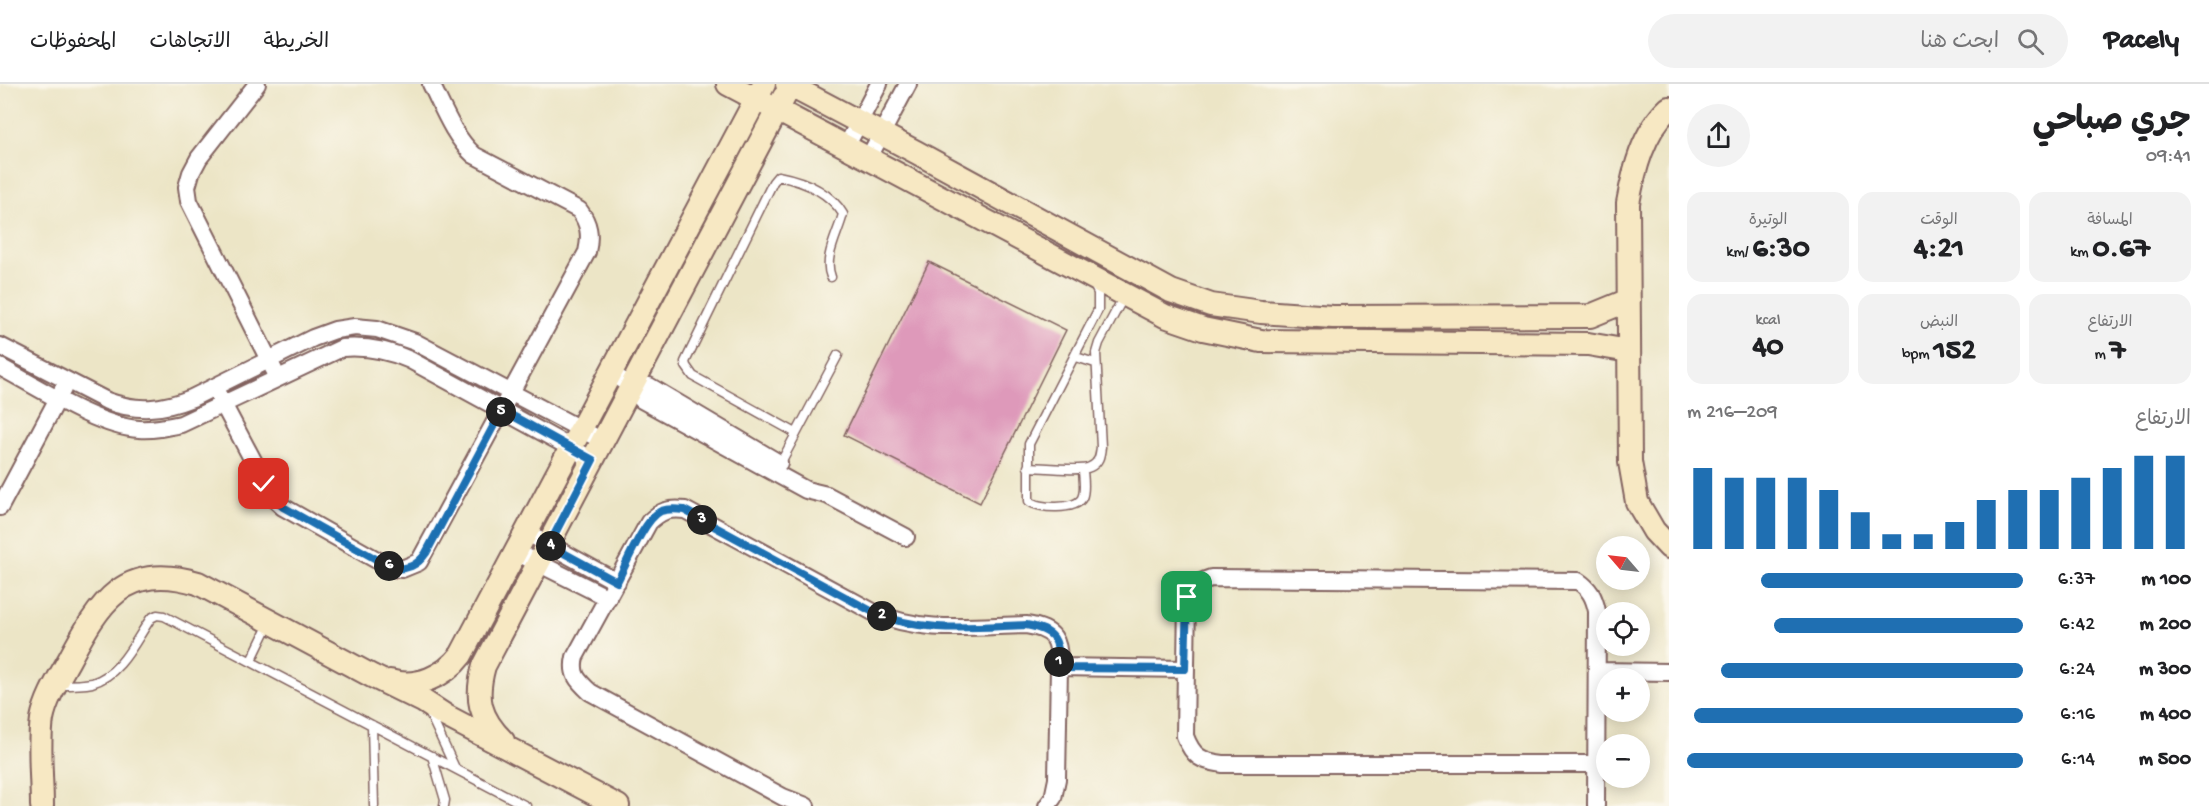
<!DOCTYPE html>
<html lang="ar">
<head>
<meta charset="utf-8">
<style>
	body { margin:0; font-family:"Gochi Hand","Playpen Sans Arabic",sans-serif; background:#f2f2f2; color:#202124; direction:rtl; height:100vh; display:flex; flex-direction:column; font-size:22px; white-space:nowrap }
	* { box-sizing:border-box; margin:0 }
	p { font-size:20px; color:#757577 }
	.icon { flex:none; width:33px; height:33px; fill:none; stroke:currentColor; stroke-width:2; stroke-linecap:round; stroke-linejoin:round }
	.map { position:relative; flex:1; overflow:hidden; direction:ltr }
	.details { display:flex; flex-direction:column; background:#fff; width:540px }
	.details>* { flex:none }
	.needle { width:39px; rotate:298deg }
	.buttons { position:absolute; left:1596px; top:452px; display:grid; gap:12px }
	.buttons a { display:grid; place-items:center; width:54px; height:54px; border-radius:50%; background:#fff; box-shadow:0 3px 15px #0003; font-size:30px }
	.pin { position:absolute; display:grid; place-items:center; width:51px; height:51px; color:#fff; margin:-26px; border-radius:12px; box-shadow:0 3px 9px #0006 }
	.km { position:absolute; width:30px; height:30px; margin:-15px; border-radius:50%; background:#222; color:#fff; font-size:16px; line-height:30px; text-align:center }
	.round { display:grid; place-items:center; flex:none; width:63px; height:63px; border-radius:32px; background:#f2f2f2 }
	.overview { display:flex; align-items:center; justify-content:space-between; height:102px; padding:0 18px }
	h1 { font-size:33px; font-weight:700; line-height:45px }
	.metrics { display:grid; grid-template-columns:repeat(3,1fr); gap:9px; height:102px; padding:6px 18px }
	.metrics div { display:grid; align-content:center; border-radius:15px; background:#f2f2f2; text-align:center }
	.metrics b { font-size:30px; font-weight:700 }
	.metrics small { font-size:16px; font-weight:400 }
	.metrics p { font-size:16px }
	.chart { height:168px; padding:12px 18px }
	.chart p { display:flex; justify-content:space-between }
	.chart svg { width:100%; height:108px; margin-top:6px; stroke:#1f6fb2; stroke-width:6 }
	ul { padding:0 18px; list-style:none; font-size:20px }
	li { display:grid; grid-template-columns:96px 72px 1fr; align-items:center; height:45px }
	li i { height:15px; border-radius:8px; background:#1f6fb2 }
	header { display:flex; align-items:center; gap:36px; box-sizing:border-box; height:84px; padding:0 30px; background:#fff; border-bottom:2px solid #e0e0e0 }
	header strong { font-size:28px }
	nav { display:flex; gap:33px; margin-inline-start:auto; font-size:21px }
	.search { width:420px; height:54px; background:#f2f2f2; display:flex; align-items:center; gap:15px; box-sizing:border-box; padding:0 21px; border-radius:33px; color:#757577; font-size:22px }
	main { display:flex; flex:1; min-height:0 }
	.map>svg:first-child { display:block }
</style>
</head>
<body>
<header>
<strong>Pacely</strong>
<div class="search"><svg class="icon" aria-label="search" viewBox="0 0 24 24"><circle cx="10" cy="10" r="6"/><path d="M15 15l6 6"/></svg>ابحث هنا</div>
<nav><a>الخريطة</a><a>الاتجاهات</a><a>المحفوظات</a></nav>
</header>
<main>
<section class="details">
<div class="overview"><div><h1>جري صباحي</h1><p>09:41</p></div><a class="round"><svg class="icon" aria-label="share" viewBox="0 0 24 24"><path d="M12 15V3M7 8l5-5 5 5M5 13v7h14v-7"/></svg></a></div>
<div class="metrics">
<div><p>المسافة</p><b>0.67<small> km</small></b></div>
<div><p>الوقت</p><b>4:21</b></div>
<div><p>الوتيرة</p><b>6:30<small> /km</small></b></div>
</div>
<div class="metrics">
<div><p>الارتفاع</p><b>7<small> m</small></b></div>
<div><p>النبض</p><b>152<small> bpm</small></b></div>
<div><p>kcal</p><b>40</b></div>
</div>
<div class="chart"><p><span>الارتفاع</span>209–216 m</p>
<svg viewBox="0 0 160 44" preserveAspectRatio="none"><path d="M5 44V11M15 44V15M25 44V15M35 44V15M45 44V20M55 44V29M65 44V38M75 44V38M85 44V33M95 44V24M105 44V20M115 44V20M125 44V15M135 44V11M145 44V6M155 44V6"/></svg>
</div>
<ul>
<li><b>100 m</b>6:37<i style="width:78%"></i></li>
<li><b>200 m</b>6:42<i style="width:74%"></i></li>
<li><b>300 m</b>6:24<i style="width:90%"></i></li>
<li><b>400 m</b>6:16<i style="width:98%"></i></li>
<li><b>500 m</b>6:14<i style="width:100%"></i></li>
</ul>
</section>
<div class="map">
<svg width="1669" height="722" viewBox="0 0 1669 722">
	<rect width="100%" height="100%" fill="#fbf7ec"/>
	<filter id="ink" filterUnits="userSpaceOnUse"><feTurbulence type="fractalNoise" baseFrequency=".0167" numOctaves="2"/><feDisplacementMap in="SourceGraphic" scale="12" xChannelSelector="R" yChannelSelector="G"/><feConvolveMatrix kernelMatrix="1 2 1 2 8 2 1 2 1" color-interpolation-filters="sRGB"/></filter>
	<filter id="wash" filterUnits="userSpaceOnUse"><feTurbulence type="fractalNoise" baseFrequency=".008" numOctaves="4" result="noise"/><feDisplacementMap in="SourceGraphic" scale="24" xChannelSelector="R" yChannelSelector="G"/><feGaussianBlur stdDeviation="1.35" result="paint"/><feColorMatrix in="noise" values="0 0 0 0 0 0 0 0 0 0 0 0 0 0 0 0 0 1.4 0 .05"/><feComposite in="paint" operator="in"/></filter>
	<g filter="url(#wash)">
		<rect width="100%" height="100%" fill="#ece5c6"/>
		<g id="blocks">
			<!-- building -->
			<path fill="#de99ba" d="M929 178 1066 246 980 419 844 351Z"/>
		</g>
	</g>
	<g filter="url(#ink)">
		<use href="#blocks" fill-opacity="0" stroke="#836461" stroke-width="1.5"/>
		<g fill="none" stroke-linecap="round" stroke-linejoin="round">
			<defs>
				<path id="lane" d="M1076 273 1095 279
					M796 349 693 292 686 282 685 278 773 98 778 92C804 97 829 107 843 130 838 150 823 174 831 193
					M779 382 838 271
					M1028 383C1040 383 1081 388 1090 383 1099 379 1100 372 1101 363L1096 269 1099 259 1124 212
					M1083 385C1083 393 1086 406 1082 414 1076 426 1038 425 1029 417V360L1098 226V209L1094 201
					M251 577 269 540
					M59 601C70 601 82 601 92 599 121 591 135 557 151 534L157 531 164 532 526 722
					M429 628 455 684
					M372 641 374 722
					M432 672 445 716 444 722"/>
				<path id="street" d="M257 0 199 74 191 89 187 103 189 117 274 286
					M846 63 879 0
					M868 75 908 0
					M0 262 107 317C137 328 162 326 192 314L313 254 335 246 355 243 377 245 415 258 603 357
					M0 283C38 303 98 343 139 345 153 346 167 343 181 340L342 264C367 262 388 266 410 276L593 376
					M611 290 631 301 642 316 806 406 827 411 906 453
					M631 301 649 302 779 379
					M214 303 273 414 283 423 391 484 402 485 419 478 587 168C591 151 589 139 579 126L474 71C454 53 443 24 431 0
					M0 423 63 305
					M526 448 617 498
					M516 468 608 514
					M1059 583 1185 585
					M1597 587 1669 588
					M806 722 783 713 590 608C577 596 571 590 575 573L649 438C661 427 668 424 685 426L873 528C922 550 974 542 1026 541 1055 545 1060 556 1059 583L1057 695 1053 714 1047 722
					M1596 722 1597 527C1594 513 1590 505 1578 497L1211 494C1199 498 1192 501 1187 513L1185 652C1193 673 1201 677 1223 680H1596"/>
				<path id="secondary" d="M728 0 1165 232 1203 245 1261 257 1588 260 1629 267
					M787 0 916 68 1171 207 1211 221 1261 228 1333 233 1590 232 1629 216
					M1669 24C1643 48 1634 86 1628 119L1630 378 1637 418 1654 447 1669 463
					M390 597C417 605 445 592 461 571L764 0
					M503 657C479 633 475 614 484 582L784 13
					M42 722C42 694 38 662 42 635 46 614 59 594 69 576 100 518 124 477 198 499L372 592 423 617 446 632 618 722"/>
			</defs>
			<!-- lane casing -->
			<use href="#lane" stroke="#836461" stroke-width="11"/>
			<!-- street casing -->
			<use href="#street" stroke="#836461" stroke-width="20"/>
			<!-- secondary casing -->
			<use href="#secondary" stroke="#836461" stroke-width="26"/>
			<!-- lane -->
			<use href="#lane" stroke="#fff" stroke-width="8"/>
			<!-- street -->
			<use href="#street" stroke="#fff" stroke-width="16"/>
			<!-- secondary -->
			<use href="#secondary" stroke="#f7e8c3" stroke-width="22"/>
		</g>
	</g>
	<g fill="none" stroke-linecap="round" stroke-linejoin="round" filter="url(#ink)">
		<defs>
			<path id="route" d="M264 400 273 414 283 423 392 484C407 486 417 482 426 469L502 326 593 376 549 461 617 498C626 481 644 435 661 427 669 424 677 425 684 426L873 528C922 550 974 543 1026 541 1055 546 1060 556 1059 584L1185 585 1187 513"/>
		</defs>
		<!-- route casing -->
		<use href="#route" stroke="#fff" stroke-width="12"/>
		<!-- route -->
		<use href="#route" stroke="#1f6fb2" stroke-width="8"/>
	</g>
</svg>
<div class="buttons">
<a><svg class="needle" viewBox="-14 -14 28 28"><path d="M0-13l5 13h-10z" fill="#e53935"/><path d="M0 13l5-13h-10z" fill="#757577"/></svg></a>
<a><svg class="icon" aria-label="locate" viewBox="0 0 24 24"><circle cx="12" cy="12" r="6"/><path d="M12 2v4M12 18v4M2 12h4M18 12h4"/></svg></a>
<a>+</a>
<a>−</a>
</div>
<div class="pin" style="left:1187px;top:513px;background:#1e9e55"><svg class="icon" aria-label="arrive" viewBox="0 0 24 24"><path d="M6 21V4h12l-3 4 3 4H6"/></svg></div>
<div class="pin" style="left:264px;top:400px;background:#d93025"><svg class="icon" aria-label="check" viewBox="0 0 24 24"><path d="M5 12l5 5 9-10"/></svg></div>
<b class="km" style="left:1059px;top:578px">1</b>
<b class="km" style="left:882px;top:532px">2</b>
<b class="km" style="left:702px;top:436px">3</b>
<b class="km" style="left:551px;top:462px">4</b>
<b class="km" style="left:501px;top:328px">5</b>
<b class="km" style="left:389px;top:482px">6</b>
</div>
</main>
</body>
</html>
